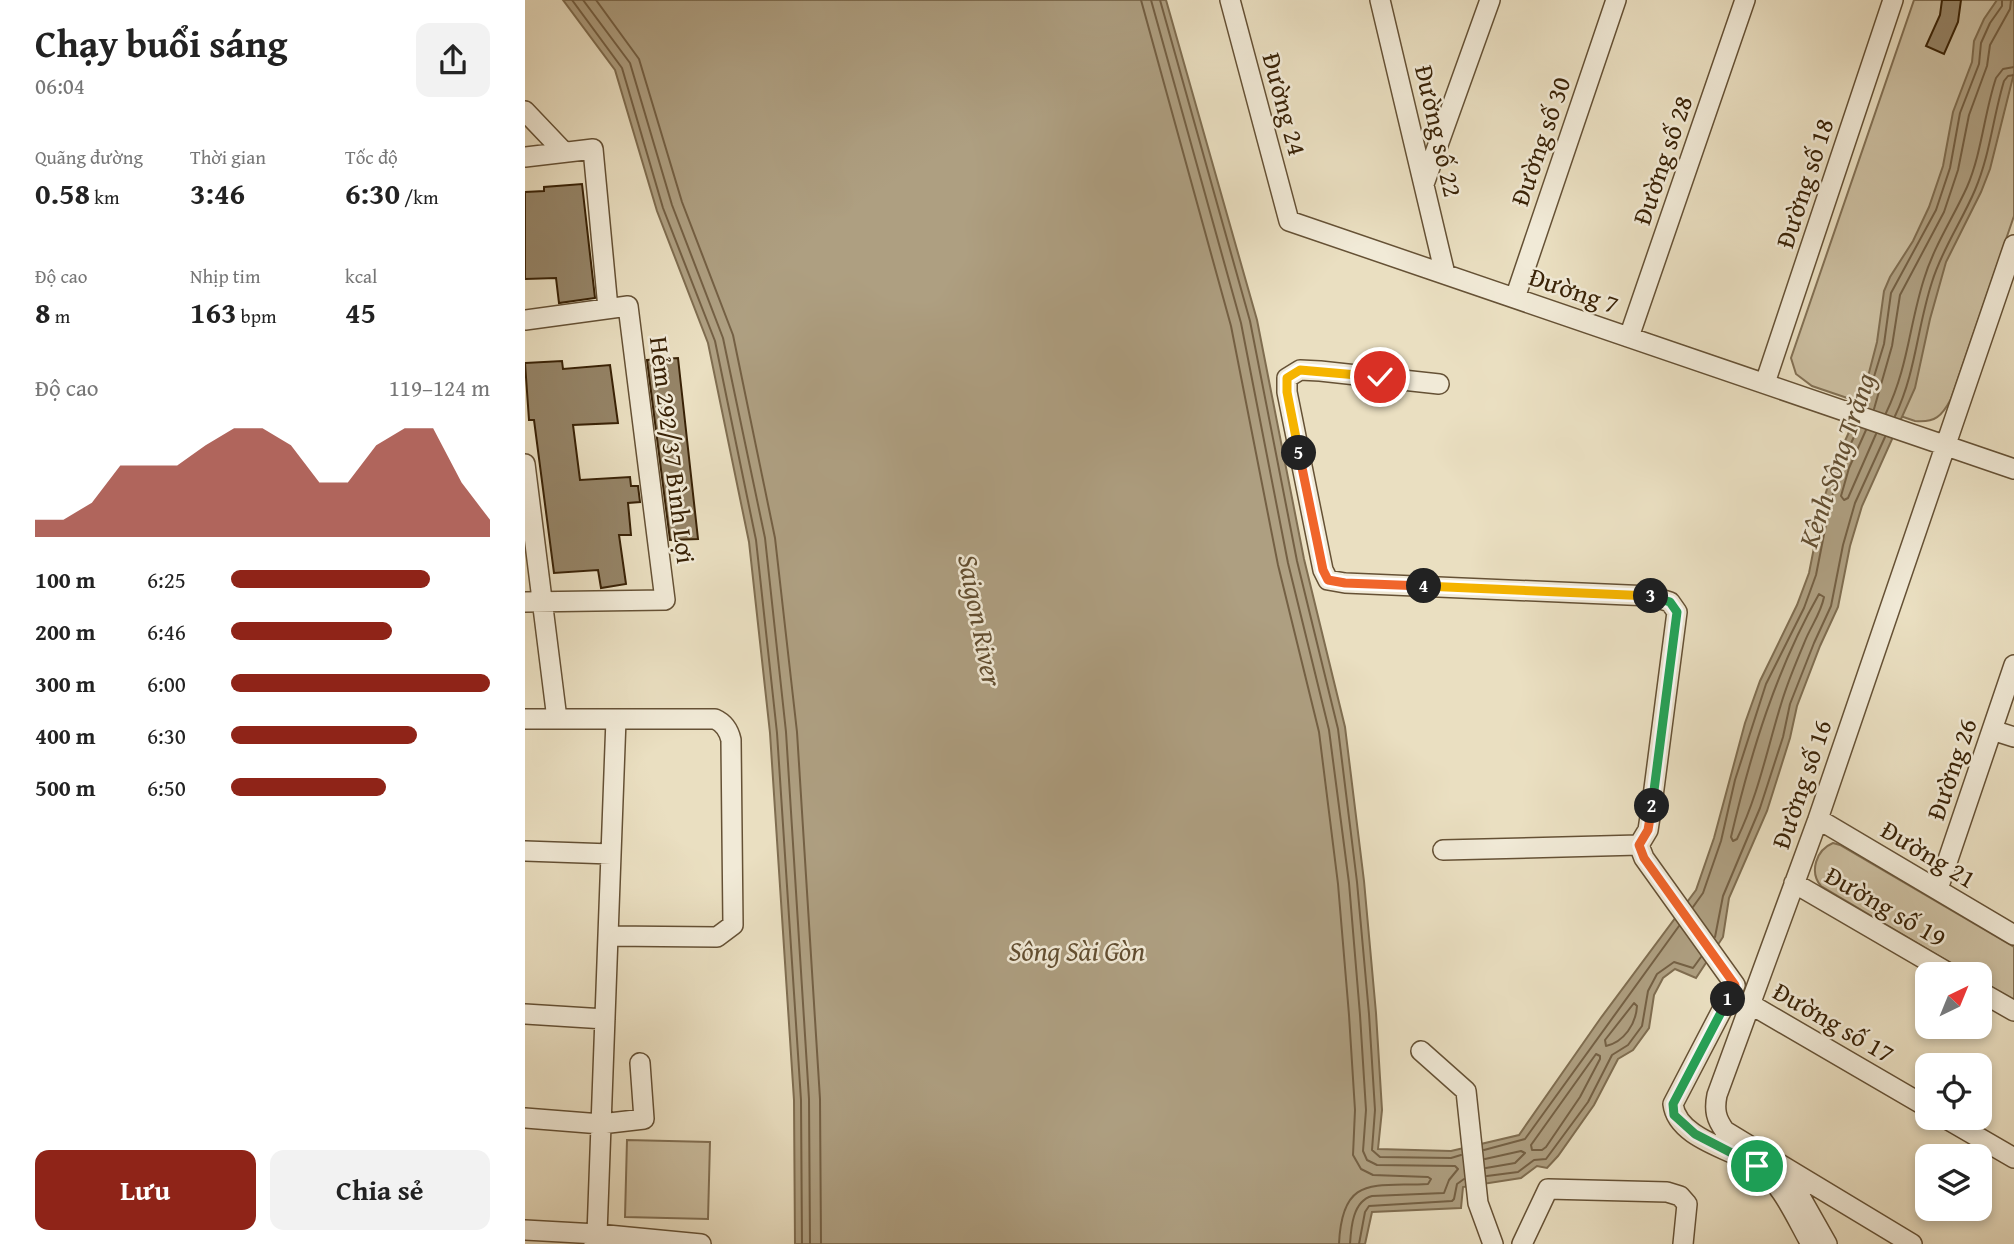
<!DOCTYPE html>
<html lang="vi">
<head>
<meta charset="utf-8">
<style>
	body { margin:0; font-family:"Gentium Book Plus",serif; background:#f2f2f2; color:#222; height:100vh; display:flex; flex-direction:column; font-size:26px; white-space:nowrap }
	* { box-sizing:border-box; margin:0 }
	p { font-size:23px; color:#767676 }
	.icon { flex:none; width:38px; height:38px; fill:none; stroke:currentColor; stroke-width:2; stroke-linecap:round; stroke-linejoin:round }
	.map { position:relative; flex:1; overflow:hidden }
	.drawer { display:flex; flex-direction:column; background:#fff; width:525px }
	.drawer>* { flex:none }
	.needle { width:46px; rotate:43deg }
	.fabs { position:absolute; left:1390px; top:962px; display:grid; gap:14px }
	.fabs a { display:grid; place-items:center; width:77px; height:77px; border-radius:14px; background:#fff; box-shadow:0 4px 10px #0003; font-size:35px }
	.pin { position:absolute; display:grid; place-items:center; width:60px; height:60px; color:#fff; margin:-30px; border:4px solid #fff; border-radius:50%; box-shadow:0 2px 7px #0007 }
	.km { position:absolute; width:35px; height:35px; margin:-18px; border-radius:50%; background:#222; color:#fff; font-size:19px; line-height:35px; text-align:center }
	.round { display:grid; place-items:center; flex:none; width:74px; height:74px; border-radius:14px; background:#f2f2f2 }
	.headline { display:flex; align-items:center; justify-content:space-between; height:119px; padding:0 35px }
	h1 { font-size:38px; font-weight:600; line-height:52px }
	.metrics { display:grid; grid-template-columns:repeat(3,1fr); gap:10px; height:119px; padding:7px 35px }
	.metrics div { display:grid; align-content:center }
	.metrics b { font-size:30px; font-weight:600 }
	.metrics small { font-size:19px; font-weight:400 }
	.metrics p { font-size:19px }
	.chart { height:196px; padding:14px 35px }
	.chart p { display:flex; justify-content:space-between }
	.chart svg { width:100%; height:126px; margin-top:7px; fill:#8f2418; opacity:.7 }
	.primary-button { display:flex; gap:14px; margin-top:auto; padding:14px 35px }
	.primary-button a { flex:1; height:80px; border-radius:14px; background:#8f2418; color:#fff; font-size:28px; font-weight:600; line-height:80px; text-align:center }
	.primary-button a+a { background:#f2f2f2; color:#222 }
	ul { padding:0 35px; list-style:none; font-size:23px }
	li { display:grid; grid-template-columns:112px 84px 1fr; align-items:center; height:52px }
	li i { height:18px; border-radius:9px; background:#8f2418 }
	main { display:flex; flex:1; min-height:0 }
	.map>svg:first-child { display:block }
</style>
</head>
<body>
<main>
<section class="drawer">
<div class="headline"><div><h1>Chạy buổi sáng</h1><p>06:04</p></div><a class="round"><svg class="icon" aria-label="share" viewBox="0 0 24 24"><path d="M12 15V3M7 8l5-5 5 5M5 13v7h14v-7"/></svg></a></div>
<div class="metrics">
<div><p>Quãng đường</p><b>0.58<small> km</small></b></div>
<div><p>Thời gian</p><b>3:46</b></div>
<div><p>Tốc độ</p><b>6:30<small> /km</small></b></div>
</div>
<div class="metrics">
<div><p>Độ cao</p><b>8<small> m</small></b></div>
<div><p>Nhịp tim</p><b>163<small> bpm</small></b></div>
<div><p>kcal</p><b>45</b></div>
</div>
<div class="chart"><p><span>Độ cao</span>119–124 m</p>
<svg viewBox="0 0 160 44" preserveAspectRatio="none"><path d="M0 44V38L10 38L20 32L30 19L40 19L50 19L60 12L70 6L80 6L90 12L100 25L110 25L120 12L130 6L140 6L150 25L160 38V44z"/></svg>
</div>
<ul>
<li><b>100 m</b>6:25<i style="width:77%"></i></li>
<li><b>200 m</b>6:46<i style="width:62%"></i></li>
<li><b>300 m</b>6:00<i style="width:100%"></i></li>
<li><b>400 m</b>6:30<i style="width:72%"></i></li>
<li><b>500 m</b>6:50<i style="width:60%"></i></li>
</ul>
<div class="primary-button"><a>Lưu</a><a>Chia sẻ</a></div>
</section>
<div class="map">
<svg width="1489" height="1244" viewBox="0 0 1489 1244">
	<rect width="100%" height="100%" fill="#eadfc1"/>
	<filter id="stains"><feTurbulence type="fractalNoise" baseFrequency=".00286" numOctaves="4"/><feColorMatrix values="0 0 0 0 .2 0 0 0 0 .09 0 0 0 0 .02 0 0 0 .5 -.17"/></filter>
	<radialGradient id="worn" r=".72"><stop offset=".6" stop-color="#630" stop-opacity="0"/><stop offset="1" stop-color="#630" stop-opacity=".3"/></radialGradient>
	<!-- green -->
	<path fill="#ccbfa1" stroke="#827054" stroke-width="2" d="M1389 0H1489V216L1426 399C1417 416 1410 423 1390 421L1287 386 1271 374 1266 358Z
		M1308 843 1315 845 1489 947V1000L1454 980V975H1446L1296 886C1284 872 1291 850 1308 843Z
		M102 1140 185 1142 183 1219 100 1217Z"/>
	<!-- water -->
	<path fill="#ae9f81" stroke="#7f6d50" stroke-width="2" d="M38 0H641L732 320 779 559 820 727 839 881 851 1013 857 1110 853 1149 926 1151 994 1135 1075 1019 1171 890 1189 838 1220 723 1235 681 1272 605 1284 573 1298 502 1310 463 1324 432 1340 388 1352 342 1359 291 1365 277 1388 241 1404 207 1418 166 1428 112 1447 62 1449 41 1459 19 1472 0H1489V73L1465 169 1456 192 1421 262 1405 319 1390 388 1337 506 1325 546 1313 607 1295 646 1272 706 1265 738 1242 811 1204 898 1198 937 1171 978 1150 969 1138 978 1129 995 1124 1028 1108 1050 1093 1059 1069 1105 1033 1156 1022 1168 1012 1166 996 1178 938 1187 936 1208 847 1212 840 1244H270L269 1100 245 733 224 542 183 343 132 211 90 70Z"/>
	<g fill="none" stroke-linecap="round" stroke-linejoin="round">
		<!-- shore -->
		<path stroke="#746044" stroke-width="2" d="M47 0 97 68 138 208 190 341 231 540 252 733 276 1100 277 1244
			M58 0 105 63 147 205 198 338 240 538 261 732 284 1099 285 1244
			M71 0 114 59 157 202 208 335 250 538 272 732 295 1099 296 1244
			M616 0 706 326 753 565 794 732 813 884 824 1015 830 1110 828 1155 836 1169 848 1175 903 1177 906 1179 903 1184C849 1187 817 1174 814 1244
			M626 0 716 323 763 563 804 730 824 883 835 1015 841 1110 838 1151 842 1160 852 1165 930 1166 933 1169 924 1180 919 1193 847 1196C828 1201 826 1227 825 1244
			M635 0 725 321 772 561 813 729 832 882 844 1014 850 1110 847 1150 855 1157 926 1158 936 1155
			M1340 406 1359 344 1366 293 1411 210 1425 168 1435 113 1454 64 1456 43 1465 23 1477 6V0
			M1349 409 1367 346 1375 295 1419 212 1433 170 1444 115 1462 66 1465 45 1485 9 1486 0
			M1361 413C1383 368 1384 326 1399 279 1409 246 1428 218 1442 187 1457 152 1459 114 1471 78L1478 69 1489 67
			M1370 416C1391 372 1392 328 1407 282 1417 249 1437 221 1450 190 1465 155 1468 117 1479 81L1483 76 1489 75
			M1341 430 1324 468 1316 496 1319 500 1323 498 1351 434
			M1294 594 1299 597C1296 613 1286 626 1280 641 1272 660 1263 681 1257 701 1242 749 1234 793 1212 839L1208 841 1206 837C1226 752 1251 670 1294 594Z
			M1168 907 1178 893 1196 841 1210 780 1241 684 1279 608 1291 575 1305 504 1316 465 1333 428
			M1190 937 1198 896 1235 808 1258 737 1265 704 1289 643 1306 606 1318 545 1330 503 1360 437
			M1109 1003 1112 1006C1111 1024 1099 1042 1081 1046L1080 1040Z
			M1071 1054 1075 1056V1059L1055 1097 1021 1147 1017 1150H1007L1006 1145Z
			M959 1150 1000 1139 1154 926
			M960 1159 996 1151 1000 1153 990 1163 961 1168
			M962 1176 993 1172 1009 1160 1021 1159 1063 1102 1087 1055 1103 1045 1117 1026 1123 991 1132 974 1149 962 1168 968 1176 957
			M834 1244 840 1212 844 1206 927 1201 929 1199 932 1184 939 1179"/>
	</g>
	<!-- building -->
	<path fill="#958467" stroke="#392206" stroke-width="2" d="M1417 0H1436L1433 22 1419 54 1401 46 1415 15Z
		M57 184 70 298 34 303 31 278 0 279V192L19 191V187Z
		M153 358 173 539 145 540 122 360Z
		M37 361 38 369 85 365 93 423 48 425 55 480 105 477 106 486H113L115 502 103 503 106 535H94L101 584 76 588 73 570 29 573 9 420H4L0 363Z"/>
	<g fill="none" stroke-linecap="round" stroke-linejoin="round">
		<defs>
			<path id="minor" d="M705 0 764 221 1489 469
				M855 0 920 274
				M0 111 39 152
				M0 157 68 149 83 308
				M899 184 965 0
				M990 298 1091 0
				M0 320 103 306 140 600 0 602
				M1104 337 1220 0
				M1240 383 1368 0
				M914 384 795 371 775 370 762 378V392L798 570 803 580 820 583 1126 596 1145 602 1152 612 1127 804 1123 830 1114 845 1119 858 1210 985 1148 1104C1152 1138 1206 1149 1231 1165 1257 1183 1271 1218 1286 1244
				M0 464 32 719
				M0 719H190C199 723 204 731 206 740L208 925 192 937 83 936
				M1467 730 1489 737
				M1293 819 1489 935
				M918 850 1114 845
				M0 851 86 854
				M1269 883 1427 975
				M1413 889 1489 665
				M1454 991 1489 1011
				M1225 1004 1402 1107
				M0 1014 80 1019
				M896 1051 941 1091 953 1203 968 1244
				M0 1118 76 1124 119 1119 115 1063
				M1420 1118 1489 1158
				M1259 1168 1302 1244
				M0 1230 72 1234 176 1244
				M69 1244 72 1234 91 719
				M997 1244 1023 1189 1142 1192 1155 1196 1162 1204 1158 1244
				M1387 1244 1200 1131C1191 1119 1189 1110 1192 1095L1293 819 1489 245"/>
		</defs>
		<!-- minor casing -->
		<use href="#minor" stroke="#655135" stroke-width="22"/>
		<!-- minor -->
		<use href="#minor" stroke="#f1ead7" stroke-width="19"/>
	</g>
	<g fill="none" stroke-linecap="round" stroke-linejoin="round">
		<defs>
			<path id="split-1" d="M1203 999 1148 1104 1149 1115 1170 1134 1232 1166"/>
			<path id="split-2" d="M1127 806 1123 830 1114 845 1119 858 1210 985 1203 999"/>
			<path id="split-3" d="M1126 596 1145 602 1152 612 1127 806"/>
			<path id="split-4" d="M899 586 1126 596"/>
			<path id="split-5" d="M774 453 798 570 803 580 820 583 899 586"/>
			<path id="split-6" d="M774 453 762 392V378L775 370 855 377"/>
		</defs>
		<!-- split-1 casing -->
		<use href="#split-1" stroke="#fff" stroke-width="14"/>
		<!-- split-2 casing -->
		<use href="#split-2" stroke="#fff" stroke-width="14"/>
		<!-- split-3 casing -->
		<use href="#split-3" stroke="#fff" stroke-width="14"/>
		<!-- split-4 casing -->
		<use href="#split-4" stroke="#fff" stroke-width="14"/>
		<!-- split-5 casing -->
		<use href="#split-5" stroke="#fff" stroke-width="14"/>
		<!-- split-6 casing -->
		<use href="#split-6" stroke="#fff" stroke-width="14"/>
		<!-- split-1 -->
		<use href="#split-1" stroke="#22a559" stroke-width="9"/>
		<!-- split-2 -->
		<use href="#split-2" stroke="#f0652b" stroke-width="9"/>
		<!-- split-3 -->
		<use href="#split-3" stroke="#22a559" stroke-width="9"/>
		<!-- split-4 -->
		<use href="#split-4" stroke="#f5b400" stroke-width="9"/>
		<!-- split-5 -->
		<use href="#split-5" stroke="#f0652b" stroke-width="9"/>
		<!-- split-6 -->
		<use href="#split-6" stroke="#f5b400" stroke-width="9"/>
	</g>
	<g text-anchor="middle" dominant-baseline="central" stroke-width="5" stroke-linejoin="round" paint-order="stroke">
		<!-- street labels -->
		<g font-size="26" fill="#392206" stroke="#f1ead7">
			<text transform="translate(760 104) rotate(75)">Đường 24</text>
			<text transform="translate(914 131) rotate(77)">Đường số 22</text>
			<text transform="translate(1015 141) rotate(-71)">Đường số 30</text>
			<text transform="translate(1137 160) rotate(-71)">Đường số 28</text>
			<text transform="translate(1279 183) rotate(-72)">Đường số 18</text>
			<text transform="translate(1049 290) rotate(19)">Đường 7</text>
			<text transform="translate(148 450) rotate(83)">Hẻm 292/37 Bình Lợi</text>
			<text transform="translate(1426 769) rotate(-71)">Đường 26</text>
			<text transform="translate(1276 784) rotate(-71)">Đường số 16</text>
			<text transform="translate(1404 854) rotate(31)">Đường 21</text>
			<text transform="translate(1361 906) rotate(30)">Đường số 19</text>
			<text transform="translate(1309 1022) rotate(30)">Đường số 17</text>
		</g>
		<!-- water labels -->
		<g font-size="28" font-style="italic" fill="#624e31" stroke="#f1ead7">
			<text transform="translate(1311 460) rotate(-71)">Kênh Sông Trăng</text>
			<text transform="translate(456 620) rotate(79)">Saigon River</text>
			<text x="552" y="950">Sông Sài Gòn</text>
		</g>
	</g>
	<rect width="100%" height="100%" filter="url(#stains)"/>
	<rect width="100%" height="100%" fill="url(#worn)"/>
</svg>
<div class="fabs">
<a><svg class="needle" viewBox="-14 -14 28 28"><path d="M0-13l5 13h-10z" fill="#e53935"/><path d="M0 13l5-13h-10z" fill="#767676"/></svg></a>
<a><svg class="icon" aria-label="locate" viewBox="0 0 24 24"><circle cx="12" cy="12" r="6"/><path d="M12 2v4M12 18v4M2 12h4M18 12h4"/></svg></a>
<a><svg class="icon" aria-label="layers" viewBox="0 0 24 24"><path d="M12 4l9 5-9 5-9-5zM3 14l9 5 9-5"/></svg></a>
</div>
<div class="pin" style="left:1232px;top:1166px;background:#1e9e55"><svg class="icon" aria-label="arrive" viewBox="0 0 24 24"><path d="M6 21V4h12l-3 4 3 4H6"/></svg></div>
<div class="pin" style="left:855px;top:377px;background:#d93025"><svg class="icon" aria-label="check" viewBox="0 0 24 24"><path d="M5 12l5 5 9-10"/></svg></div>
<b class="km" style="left:1203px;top:999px">1</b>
<b class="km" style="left:1127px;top:806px">2</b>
<b class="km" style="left:1126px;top:596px">3</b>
<b class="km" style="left:899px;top:586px">4</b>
<b class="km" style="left:774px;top:453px">5</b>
</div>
</main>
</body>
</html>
